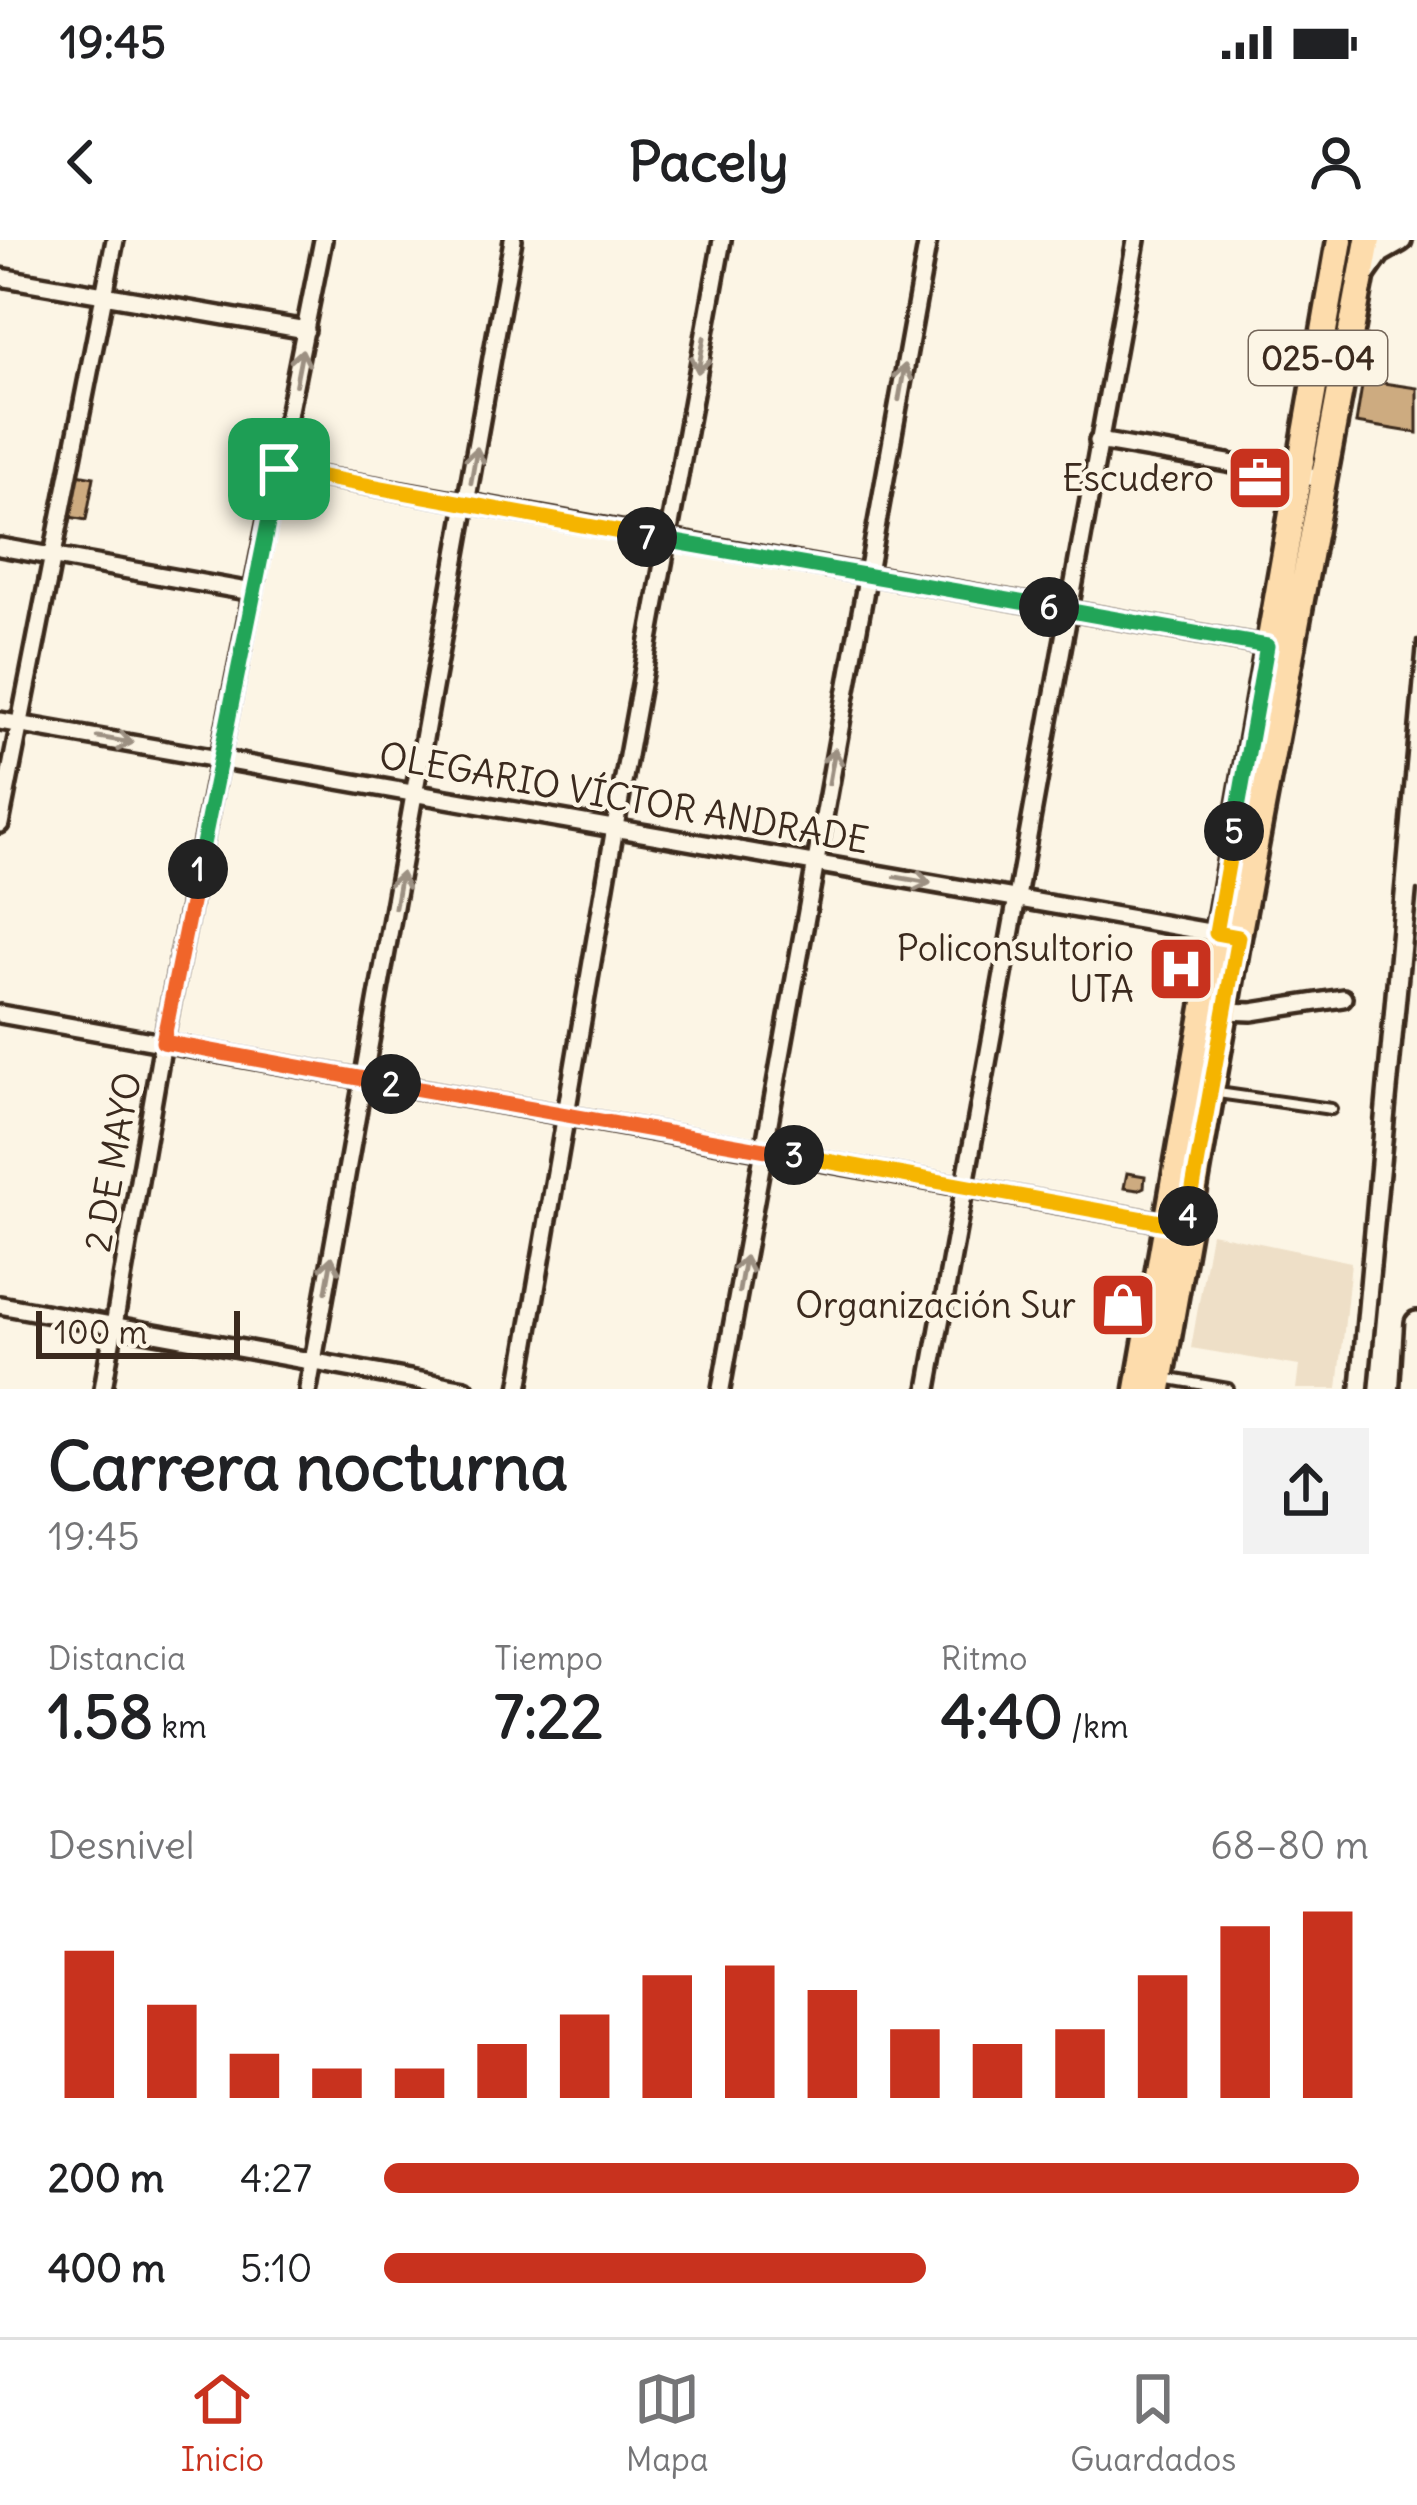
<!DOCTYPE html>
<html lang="es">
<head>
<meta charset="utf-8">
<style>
	body { margin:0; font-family:Delius,sans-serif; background:#f2f2f2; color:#202124; height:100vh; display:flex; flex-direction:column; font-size:45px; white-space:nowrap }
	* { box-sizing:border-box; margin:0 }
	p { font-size:39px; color:#757577 }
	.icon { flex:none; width:66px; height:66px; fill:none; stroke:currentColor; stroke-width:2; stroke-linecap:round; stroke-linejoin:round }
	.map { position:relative; height:1149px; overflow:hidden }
	.drawer { display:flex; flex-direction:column; background:#fff; flex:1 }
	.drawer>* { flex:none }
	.scale { position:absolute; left:36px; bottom:30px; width:204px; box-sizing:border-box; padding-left:12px; border:6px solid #3b2a1e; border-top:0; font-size:33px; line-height:42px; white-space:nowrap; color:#3b2a1e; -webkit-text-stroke:9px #fcf5e5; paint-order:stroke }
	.pin { position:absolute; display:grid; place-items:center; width:102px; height:102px; color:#fff; margin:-51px; border-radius:24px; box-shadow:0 6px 18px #0006 }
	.km { position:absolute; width:60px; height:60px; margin:-30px; border-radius:50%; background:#222; color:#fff; font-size:33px; line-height:60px; text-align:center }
	.round { display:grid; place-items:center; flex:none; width:126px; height:126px; border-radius:0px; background:#f2f2f2 }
	.overview { display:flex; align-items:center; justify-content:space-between; height:204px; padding:0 48px }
	h1 { font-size:66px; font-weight:700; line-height:90px }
	.metrics { display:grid; grid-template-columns:repeat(3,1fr); gap:18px; height:204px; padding:12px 48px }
	.metrics div { display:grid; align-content:center }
	.metrics b { font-size:60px; font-weight:700 }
	.metrics small { font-size:33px; font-weight:400 }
	.metrics p { font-size:33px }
	.chart { height:336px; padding:24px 48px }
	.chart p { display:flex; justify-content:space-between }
	.chart svg { width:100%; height:216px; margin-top:12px; stroke:#c8321e; stroke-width:6 }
	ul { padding:0 48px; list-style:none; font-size:39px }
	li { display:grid; grid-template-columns:192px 144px 1fr; align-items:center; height:90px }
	li i { height:30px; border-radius:15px; background:#c8321e }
	.status { display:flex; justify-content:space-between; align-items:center; height:84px; padding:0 60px; background:#fff; direction:ltr }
	.status svg { height:33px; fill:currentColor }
	header { display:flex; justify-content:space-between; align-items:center; height:156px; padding:0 48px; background:#fff; font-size:54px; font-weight:700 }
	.tabs { display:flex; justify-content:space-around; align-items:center; height:168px; border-top:3px solid #e0e0e0; background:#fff; font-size:33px; color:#757577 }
	.tabs a { display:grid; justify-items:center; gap:6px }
	.tabs .current { color:#c8321e }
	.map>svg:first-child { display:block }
</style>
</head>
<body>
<div class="status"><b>19:45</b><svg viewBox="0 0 49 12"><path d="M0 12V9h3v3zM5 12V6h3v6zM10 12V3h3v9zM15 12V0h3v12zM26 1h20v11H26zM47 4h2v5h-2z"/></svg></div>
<header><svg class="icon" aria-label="back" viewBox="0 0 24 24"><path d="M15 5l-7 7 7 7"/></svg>Pacely<svg class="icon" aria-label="person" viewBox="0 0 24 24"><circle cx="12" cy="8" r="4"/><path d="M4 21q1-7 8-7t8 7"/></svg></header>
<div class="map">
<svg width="1417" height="1149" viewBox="0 0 1417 1149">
	<rect width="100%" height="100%" fill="#fcf5e5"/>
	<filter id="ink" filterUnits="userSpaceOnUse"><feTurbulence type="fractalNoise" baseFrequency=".00833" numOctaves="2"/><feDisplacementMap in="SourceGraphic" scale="24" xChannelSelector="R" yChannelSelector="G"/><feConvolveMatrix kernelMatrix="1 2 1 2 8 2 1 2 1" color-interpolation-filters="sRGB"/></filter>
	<g filter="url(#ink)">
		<!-- built -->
		<path fill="#eedfc7" d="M1211 993 1351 1022 1338 1149H1296L1299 1126 1191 1108Z"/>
		<!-- building -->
		<path fill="#cdab80" stroke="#3b2a1e" stroke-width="3" d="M1363 140 1417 148V193L1356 183Z
			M77 234 94 237 86 280 70 277Z
			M1127 933 1145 936 1144 947 1138 950 1124 948Z"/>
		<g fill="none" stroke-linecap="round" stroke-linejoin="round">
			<defs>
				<path id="lane" d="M1218 853 1331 869
					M1164 1138 1228 1149"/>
				<path id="street" d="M0 37 306 90
					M1098 201 1322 239
					M279 229 1267 406
					M0 307 252 352
					M0 481 1226 695
					M0 584 115 0
					M1224 771 1252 772 1343 758
					M0 774 1172 984
					M0 1065 465 1149
					M103 1149 163 802 323 0
					M308 1149 513 0
					M519 1149 615 587 722 0
					M721 1149 928 0
					M928 1149 1136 0"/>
				<path id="secondary" d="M1362 36 1379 12 1400 0
					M1413 1149 1417 1083"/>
				<path id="primary" d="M1138 1149 1340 0
					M1159 1149 1238 697 1368 0"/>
			</defs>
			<!-- lane casing -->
			<use href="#lane" stroke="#3b2a1e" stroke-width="16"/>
			<!-- street casing -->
			<use href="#street" stroke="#3b2a1e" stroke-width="24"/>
			<!-- secondary casing -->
			<use href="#secondary" stroke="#3b2a1e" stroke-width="30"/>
			<!-- primary casing -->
			<use href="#primary" stroke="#3b2a1e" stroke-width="33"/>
			<!-- lane -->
			<use href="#lane" stroke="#fcf5e5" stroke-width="8"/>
			<!-- street -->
			<use href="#street" stroke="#fcf5e5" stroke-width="15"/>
			<!-- secondary -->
			<use href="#secondary" stroke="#fcf5e5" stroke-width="21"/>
			<!-- primary -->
			<use href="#primary" stroke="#fddcac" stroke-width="24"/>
			<!-- rail -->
			<path stroke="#3b2a1e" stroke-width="4.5" d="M1350 1149 1417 400
				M1369 1149 1417 650"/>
		</g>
		<!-- one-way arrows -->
		<defs><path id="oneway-shaft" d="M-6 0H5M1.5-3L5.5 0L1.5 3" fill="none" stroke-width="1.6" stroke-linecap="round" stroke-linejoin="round" transform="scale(3)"/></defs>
		<g stroke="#9c9082">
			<use href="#oneway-shaft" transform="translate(701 115) rotate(100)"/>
			<use href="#oneway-shaft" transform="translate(299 127) rotate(-79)"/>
			<use href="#oneway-shaft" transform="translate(902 142) rotate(-80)"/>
			<use href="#oneway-shaft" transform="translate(474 225) rotate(-80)"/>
			<use href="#oneway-shaft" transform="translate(115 500) rotate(10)"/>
			<use href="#oneway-shaft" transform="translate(832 526) rotate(-80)"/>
			<use href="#oneway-shaft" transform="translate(913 640) rotate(10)"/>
			<use href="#oneway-shaft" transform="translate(398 650) rotate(-80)"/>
			<use href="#oneway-shaft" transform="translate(329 1034) rotate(-80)"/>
			<use href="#oneway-shaft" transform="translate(742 1034) rotate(-80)"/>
		</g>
	</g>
	<g fill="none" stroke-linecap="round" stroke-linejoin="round" filter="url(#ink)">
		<defs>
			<path id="split-1" d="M198 629 279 229"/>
			<path id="split-2" d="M198 629 163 802 391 844"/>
			<path id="split-3" d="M391 844 794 915"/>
			<path id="split-4" d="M794 915 1166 983 1187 986 1188 976"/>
			<path id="split-5" d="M1188 976 1238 697 1216 693 1234 591"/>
			<path id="split-6" d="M1049 367 1267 406 1234 591"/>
			<path id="split-7" d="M647 297 1049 367"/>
			<path id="split-8" d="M279 229 647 297"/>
		</defs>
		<!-- split-1 casing -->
		<use href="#split-1" stroke="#fff" stroke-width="24"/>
		<!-- split-2 casing -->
		<use href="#split-2" stroke="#fff" stroke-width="24"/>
		<!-- split-3 casing -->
		<use href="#split-3" stroke="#fff" stroke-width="24"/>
		<!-- split-4 casing -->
		<use href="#split-4" stroke="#fff" stroke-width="24"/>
		<!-- split-5 casing -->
		<use href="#split-5" stroke="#fff" stroke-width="24"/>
		<!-- split-6 casing -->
		<use href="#split-6" stroke="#fff" stroke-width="24"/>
		<!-- split-7 casing -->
		<use href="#split-7" stroke="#fff" stroke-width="24"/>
		<!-- split-8 casing -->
		<use href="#split-8" stroke="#fff" stroke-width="24"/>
		<!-- split-1 -->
		<use href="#split-1" stroke="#22a559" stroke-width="15"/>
		<!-- split-2 -->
		<use href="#split-2" stroke="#f0652b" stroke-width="15"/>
		<!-- split-3 -->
		<use href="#split-3" stroke="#f0652b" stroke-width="15"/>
		<!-- split-4 -->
		<use href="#split-4" stroke="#f5b400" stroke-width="15"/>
		<!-- split-5 -->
		<use href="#split-5" stroke="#f5b400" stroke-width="15"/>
		<!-- split-6 -->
		<use href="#split-6" stroke="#22a559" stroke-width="15"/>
		<!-- split-7 -->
		<use href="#split-7" stroke="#22a559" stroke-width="15"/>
		<!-- split-8 -->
		<use href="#split-8" stroke="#f5b400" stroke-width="15"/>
	</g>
	<!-- icons -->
	<defs>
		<symbol id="office-square" viewBox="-11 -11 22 22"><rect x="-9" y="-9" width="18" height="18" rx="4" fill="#c8321e" stroke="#fcf5e5"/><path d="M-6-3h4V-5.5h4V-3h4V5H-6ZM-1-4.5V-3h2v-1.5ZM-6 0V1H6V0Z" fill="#fff"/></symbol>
		<symbol id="hospital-square" viewBox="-11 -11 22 22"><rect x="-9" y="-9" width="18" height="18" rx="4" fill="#c8321e" stroke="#fcf5e5"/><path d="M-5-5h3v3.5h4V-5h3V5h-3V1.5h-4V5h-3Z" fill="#fff"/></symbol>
		<symbol id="shop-square" viewBox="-11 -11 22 22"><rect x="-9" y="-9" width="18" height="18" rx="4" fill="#c8321e" stroke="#fcf5e5"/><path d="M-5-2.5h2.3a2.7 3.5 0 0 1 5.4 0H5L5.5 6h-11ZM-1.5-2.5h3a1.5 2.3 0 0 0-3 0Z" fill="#fff"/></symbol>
	</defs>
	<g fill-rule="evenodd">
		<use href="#office-square" x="1222" y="200" width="76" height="76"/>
		<use href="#hospital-square" x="1143" y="691" width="76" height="76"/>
		<use href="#shop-square" x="1085" y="1027" width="76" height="76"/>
	</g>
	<g text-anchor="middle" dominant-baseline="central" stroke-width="9" stroke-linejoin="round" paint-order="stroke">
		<!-- shield labels -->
		<rect fill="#fcf5e5" stroke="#75675a" stroke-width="3" x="1249" y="91" width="138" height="54" rx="9"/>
		<g font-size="33" font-weight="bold" fill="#3b2a1e">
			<text x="1318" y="118">025-04</text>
		</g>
		<!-- poi labels -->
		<g font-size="36" fill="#3b2a1e" stroke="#fcf5e5" text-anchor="end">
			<text x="1214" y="238">Escudero</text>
			<text x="1134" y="708">Policonsultorio<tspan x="1134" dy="41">UTA</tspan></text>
			<text x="1076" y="1065">Organización Sur</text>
		</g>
		<!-- street labels -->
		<g font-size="36" fill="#3b2a1e" stroke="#fcf5e5">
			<text transform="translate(624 558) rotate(10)">OLEGARIO VÍCTOR ANDRADE</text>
			<text transform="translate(113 922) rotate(-80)">2 DE MAYO</text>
		</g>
	</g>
</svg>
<div class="scale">100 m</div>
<div class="pin" style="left:279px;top:229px;background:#1e9e55"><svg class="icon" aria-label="arrive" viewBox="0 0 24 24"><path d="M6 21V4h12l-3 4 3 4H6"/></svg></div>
<b class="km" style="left:198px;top:629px">1</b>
<b class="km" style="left:391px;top:844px">2</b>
<b class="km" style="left:794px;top:915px">3</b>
<b class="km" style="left:1188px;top:976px">4</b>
<b class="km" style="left:1234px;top:591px">5</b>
<b class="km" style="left:1049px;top:367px">6</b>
<b class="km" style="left:647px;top:297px">7</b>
</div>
<section class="drawer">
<div class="overview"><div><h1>Carrera nocturna</h1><p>19:45</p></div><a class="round"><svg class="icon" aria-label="share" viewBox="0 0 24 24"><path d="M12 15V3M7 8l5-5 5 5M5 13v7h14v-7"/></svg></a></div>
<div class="metrics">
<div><p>Distancia</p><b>1.58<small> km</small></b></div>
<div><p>Tiempo</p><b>7:22</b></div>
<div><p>Ritmo</p><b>4:40<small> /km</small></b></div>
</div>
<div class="chart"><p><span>Desnivel</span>68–80 m</p>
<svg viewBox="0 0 160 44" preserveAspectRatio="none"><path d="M5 44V14M15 44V25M25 44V35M35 44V38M45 44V38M55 44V33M65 44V27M75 44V19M85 44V17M95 44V22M105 44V30M115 44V33M125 44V30M135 44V19M145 44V9M155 44V6"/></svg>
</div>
<ul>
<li><b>200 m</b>4:27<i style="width:99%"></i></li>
<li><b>400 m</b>5:10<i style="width:55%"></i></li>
</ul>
</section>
<nav class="tabs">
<a class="current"><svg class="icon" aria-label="home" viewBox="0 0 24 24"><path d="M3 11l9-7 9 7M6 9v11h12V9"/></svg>Inicio</a>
<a><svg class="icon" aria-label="map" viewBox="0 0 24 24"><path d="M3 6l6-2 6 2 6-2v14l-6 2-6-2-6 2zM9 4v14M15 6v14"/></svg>Mapa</a>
<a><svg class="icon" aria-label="saved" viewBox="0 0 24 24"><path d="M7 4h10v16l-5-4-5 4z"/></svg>Guardados</a>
</nav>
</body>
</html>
